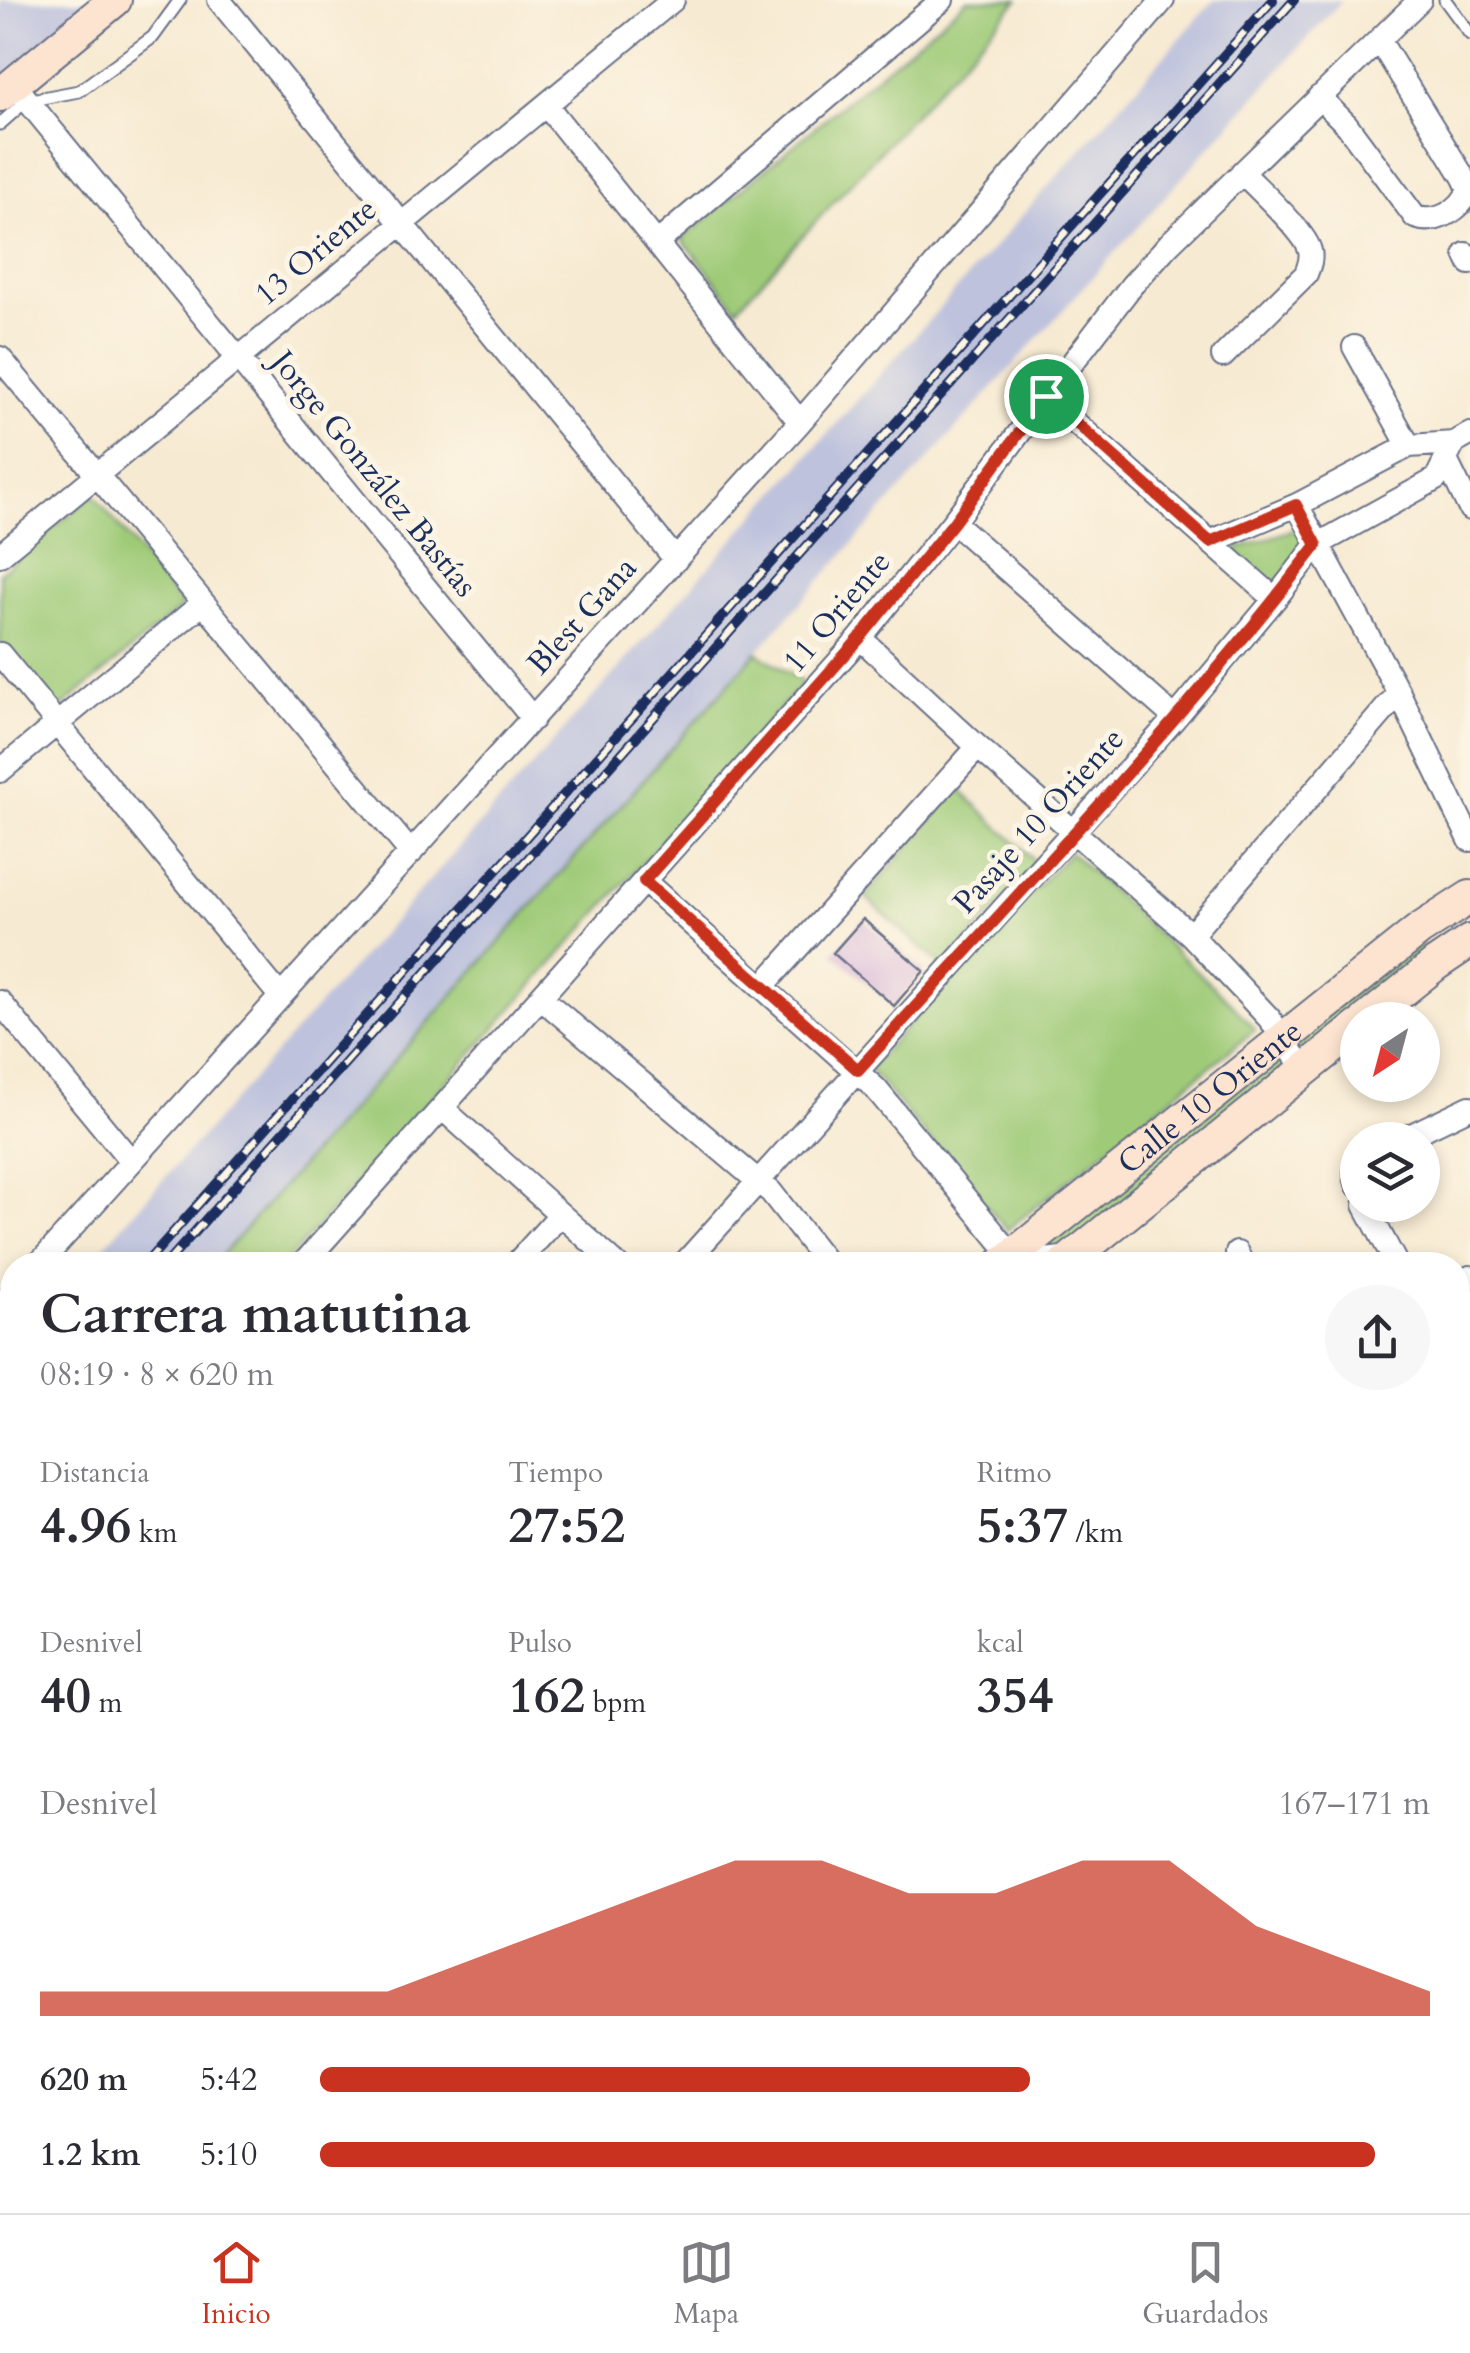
<!DOCTYPE html>
<html lang="es">
<head>
<meta charset="utf-8">
<style>
	body { margin:0; font-family:Cardo,serif; background:#f7f7f7; color:#2b2b33; height:100vh; display:flex; flex-direction:column; font-size:38px; white-space:nowrap }
	* { box-sizing:border-box; margin:0 }
	p { font-size:32px; color:#7c7c81 }
	.icon { flex:none; width:55px; height:55px; fill:none; stroke:currentColor; stroke-width:2; stroke-linecap:round; stroke-linejoin:round }
	.map { position:relative; flex:1; overflow:hidden }
	.side { position:absolute; left:0px; top:1252px; width:1470px; height:962px; display:flex; flex-direction:column; background:#fff; border-radius:40px 40px 0 0; box-shadow:0 5px 15px #0003 }
	.side>* { flex:none }
	.needle { width:65px; rotate:216deg }
	.buttons { position:absolute; left:1340px; top:1002px; display:grid; gap:20px }
	.buttons a { display:grid; place-items:center; width:100px; height:100px; border-radius:50%; background:#fff; box-shadow:0 5px 15px #0003; font-size:50px }
	.pin { position:absolute; display:grid; place-items:center; width:85px; height:85px; color:#fff; margin:-42px; border:5px solid #fff; border-radius:50%; box-shadow:0 2px 10px #0007 }
	.round { display:grid; place-items:center; flex:none; width:105px; height:105px; border-radius:52px; background:#f7f7f7 }
	.summary { display:flex; align-items:center; justify-content:space-between; height:170px; padding:0 40px }
	h1 { font-size:55px; font-weight:600; line-height:75px }
	.metrics { display:grid; grid-template-columns:repeat(3,1fr); gap:15px; height:170px; padding:10px 40px }
	.metrics div { display:grid; align-content:center }
	.metrics b { font-size:50px; font-weight:600 }
	.metrics small { font-size:28px; font-weight:400 }
	.metrics p { font-size:28px }
	.chart { height:280px; padding:20px 40px }
	.chart p { display:flex; justify-content:space-between }
	.chart svg { width:100%; height:180px; margin-top:10px; fill:#c8321e; opacity:.7 }
	ul { padding:0 40px; list-style:none; font-size:32px }
	li { display:grid; grid-template-columns:160px 120px 1fr; align-items:center; height:75px }
	li i { height:25px; border-radius:12px; background:#c8321e }
	.tab-bar { display:flex; justify-content:space-around; align-items:center; height:140px; border-top:2px solid #e1e1e2; background:#fff; font-size:28px; color:#7c7c81 }
	.tab-bar a { display:grid; justify-items:center; gap:5px }
	.tab-bar .selected { color:#c8321e }
	.map>svg:first-child { display:block }
</style>
</head>
<body>
<div class="map">
<svg width="1470" height="2213" viewBox="0 0 1470 2213">
	<rect width="100%" height="100%" fill="#fcf5e5"/>
	<filter id="ink" filterUnits="userSpaceOnUse"><feTurbulence type="fractalNoise" baseFrequency=".01" numOctaves="2"/><feDisplacementMap in="SourceGraphic" scale="20" xChannelSelector="R" yChannelSelector="G"/><feConvolveMatrix kernelMatrix="1 2 1 2 8 2 1 2 1" color-interpolation-filters="sRGB"/></filter>
	<filter id="wash" filterUnits="userSpaceOnUse"><feTurbulence type="fractalNoise" baseFrequency=".0048" numOctaves="4" result="noise"/><feDisplacementMap in="SourceGraphic" scale="40" xChannelSelector="R" yChannelSelector="G"/><feGaussianBlur stdDeviation="2.25" result="paint"/><feColorMatrix in="noise" values="0 0 0 0 0 0 0 0 0 0 0 0 0 0 0 0 0 1.4 0 .05"/><feComposite in="paint" operator="in"/></filter>
	<g filter="url(#wash)">
		<rect width="100%" height="100%" fill="#f7ead2"/>
		<!-- built -->
		<path fill="#d6d7f8" d="M1470 1567V1827L1458 1833V1573Z"/>
		<!-- industrial -->
		<path fill="#bec2dd" d="M0 0H99L0 81Z
			M1214 0H1342L857 539 214 1265H87Z
			M12 1350V1491L0 1505V1365Z"/>
		<!-- green -->
		<path fill="#9fcb78" stroke="#5d7d6b" stroke-width="2.5" d="M967 0H1018L737 308 682 239Z
			M93 494 183 606 55 713 0 645V573Z
			M1304 526 1311 547 1273 593 1233 550Z
			M757 652 803 683 283 1265H213Z
			M958 788 1038 864 944 968 865 897Z
			M1070 852 1235 1007 1255 1030 1007 1230 868 1068Z
			M1419 941 1431 963 1056 1265H1005Z
			M1470 1314V1538L1458 1544V1319Z
			M0 1528 12 1537V1696L0 1686Z
			M0 1775 12 1785V1933L0 1947Z
			M1458 2076 1470 2102V2150L1458 2156Z
			M728 2203H831L854 2213H754Z
			M1039 2203H1162L1183 2213H1059Z
			M1209 2203H1363L1342 2213H1226Z"/>
		<!-- forest -->
		<path fill="#7faf68" stroke="#4d6f63" stroke-width="2.5" d="M0 1680 12 1688V1754L0 1750Z"/>
		<!-- water -->
		<path fill="#79b0e8" stroke="#4a70a3" stroke-width="2.5" d="M1039 2202 1057 2213H854L831 2203Z"/>
		<g fill="none" stroke-linecap="round" stroke-linejoin="round">
			<!-- river -->
			<path stroke="#79b0e8" stroke-width="38" d="M0 1672 12 1679"/>
		</g>
		<g id="blocks">
			<!-- building -->
			<path fill="#cda5d7" d="M863 919 924 971 894 1006 833 953Z"/>
		</g>
	</g>
	<g filter="url(#ink)">
		<use href="#blocks" fill-opacity="0" stroke="#687087" stroke-width="2.5"/>
		<g fill="none" stroke-linecap="round" stroke-linejoin="round">
			<defs>
				<path id="lane" d="M1445 0 1470 34
					M0 124 26 101 79 91 153 37 180 0"/>
				<path id="street" d="M219 0 676 560
					M14 84 533 719
					M1319 97 1347 125 1415 217C1436 225 1462 210 1469 189L1464 178 1379 40
					M546 105 800 422
					M657 243 942 0
					M1466 254 1470 263
					M1354 347 1409 446
					M1223 356 1306 274C1309 266 1312 259 1310 251 1306 232 1257 188 1242 172
					M0 358 411 853
					M1046 397 1275 599
					M1446 460 1470 509
					M1297 505 1399 693 1470 840
					M953 522 1175 718
					M1210 542 1297 505 1409 446 1454 443 1470 434
					M0 555 673 0
					M860 638 978 747 1191 935 1269 1018 1305 1070
					M0 654 280 996
					M0 771 203 603
					M644 881 876 1089 1012 1255C1035 1261 1053 1261 1076 1255L1077 1257
					M1191 935 1399 693
					M763 986 978 747
					M541 998 771 1192 828 1265
					M0 1002 131 1161
					M442 1108 617 1265
					M1401 1140 1470 1107
					M1358 1166C1353 1172 1355 1179 1358 1186
					M1365 1205 1397 1265
					M1237 1253 1243 1265
					M38 1265 800 422 1163 0
					M302 1265 860 638 953 522 1046 397 1132 285 1169 244 1420 0
					M515 1265 559 1216
					M683 1265 1175 718 1275 599 1317 545 1436 479 1454 443
					M1458 1284 1470 1277
					M0 1308 12 1294
					M1458 1855 1470 1849
					M1458 2045 1470 2071
					M1458 2175 1470 2169
					M0 2177 12 2188
					M28 2202 40 2213
					M286 2202 298 2213
					M568 2202 579 2213
					M1186 2202 1202 2213
					M493 2213 502 2202
					M1367 2213 1391 2202"/>
				<g id="secondary">
					<path d="M0 95 115 0"/>
					<path d="M1366 1020 1436 964 1470 941"/>
					<path id="s1" d="M1001 1265 1419 930 1470 897"/>
					<path d="M1063 1265 1358 1027"/>
					<path d="M0 2011 12 2004"/>
				</g>
			</defs>
			<!-- lane casing -->
			<use href="#lane" stroke="#687087" stroke-width="15"/>
			<!-- street casing -->
			<use href="#street" stroke="#687087" stroke-width="26"/>
			<!-- secondary casing -->
			<use href="#secondary" stroke="#687087" stroke-width="36"/>
			<!-- path -->
			<path stroke="#687087" stroke-width="4" stroke-dasharray="2.5 8" stroke-linecap="butt" d="M1078 2202 1094 2213
				M1124 2202 1144 2213
				M1144 2202 1162 2213"/>
			<!-- lane -->
			<use href="#lane" stroke="#fff" stroke-width="11"/>
			<!-- street -->
			<use href="#street" stroke="#fff" stroke-width="22"/>
			<!-- secondary -->
			<use href="#secondary" stroke="#fde4d1" stroke-width="32"/>
			<defs>
				<path id="rail" d="M144 1265 1273 0
					M165 1265 1294 0
					M0 1426 12 1412
					M0 1450 12 1436"/>
			</defs>
			<!-- rail casing -->
			<use href="#rail" stroke="#1b2f5e" stroke-width="10"/>
			<!-- rail -->
			<use href="#rail" stroke="#fcf5e5" stroke-width="6" stroke-dasharray="19" stroke-linecap="butt"/>
		</g>
	</g>
	<g fill="none" stroke-linecap="round" stroke-linejoin="round" filter="url(#ink)">
		<defs>
			<path id="route" d="M1046 396 1210 542 1296 505 1317 545C1176 729 1014 898 858 1070L644 881 860 638 954 522Z"/>
		</defs>
		<!-- route casing -->
		<use href="#route" stroke="#fff" stroke-width="20"/>
		<!-- route -->
		<use href="#route" stroke="#c8321e" stroke-width="12"/>
	</g>
	<g text-anchor="middle" dominant-baseline="central" stroke-width="10" stroke-linejoin="round" paint-order="stroke">
		<!-- street labels -->
		<g font-size="32" fill="#1b2f5e" stroke="#fcf5e5">
			<text transform="translate(316 252) rotate(-40)">13 Oriente</text>
			<text transform="translate(374 474) rotate(51)">Jorge González Bastías</text>
			<text transform="translate(837 612) rotate(-50)">11 Oriente</text>
			<text transform="translate(582 616) rotate(-48)">Blest Gana</text>
			<text transform="translate(1039 821) rotate(-48)">Pasaje 10 Oriente</text>
			<text stroke="none"><textPath href="#s1" startOffset="268">Calle 10 Oriente</textPath></text>
		</g>
	</g>
</svg>
<div class="buttons">
<a><svg class="needle" viewBox="-14 -14 28 28"><path d="M0-13l5 13h-10z" fill="#e53935"/><path d="M0 13l5-13h-10z" fill="#7c7c81"/></svg></a>
<a><svg class="icon" aria-label="layers" viewBox="0 0 24 24"><path d="M12 4l9 5-9 5-9-5zM3 14l9 5 9-5"/></svg></a>
</div>
<div class="pin" style="left:1046px;top:396px;background:#1e9e55"><svg class="icon" aria-label="arrive" viewBox="0 0 24 24"><path d="M6 21V4h12l-3 4 3 4H6"/></svg></div>
<section class="side">
<div class="summary"><div><h1>Carrera matutina</h1><p>08:19 · 8 × 620 m</p></div><a class="round"><svg class="icon" aria-label="share" viewBox="0 0 24 24"><path d="M12 15V3M7 8l5-5 5 5M5 13v7h14v-7"/></svg></a></div>
<div class="metrics">
<div><p>Distancia</p><b>4.96<small> km</small></b></div>
<div><p>Tiempo</p><b>27:52</b></div>
<div><p>Ritmo</p><b>5:37<small> /km</small></b></div>
</div>
<div class="metrics">
<div><p>Desnivel</p><b>40<small> m</small></b></div>
<div><p>Pulso</p><b>162<small> bpm</small></b></div>
<div><p>kcal</p><b>354</b></div>
</div>
<div class="chart"><p><span>Desnivel</span>167–171 m</p>
<svg viewBox="0 0 160 44" preserveAspectRatio="none"><path d="M0 44V38L10 38L20 38L30 38L40 38L50 30L60 22L70 14L80 6L90 6L100 14L110 14L120 6L130 6L140 22L150 30L160 38V44z"/></svg>
</div>
<ul>
<li><b>620 m</b>5:42<i style="width:64%"></i></li>
<li><b>1.2 km</b>5:10<i style="width:95%"></i></li>
</ul>
</section>
</div>
<nav class="tab-bar">
<a class="selected"><svg class="icon" aria-label="home" viewBox="0 0 24 24"><path d="M3 11l9-7 9 7M6 9v11h12V9"/></svg>Inicio</a>
<a><svg class="icon" aria-label="map" viewBox="0 0 24 24"><path d="M3 6l6-2 6 2 6-2v14l-6 2-6-2-6 2zM9 4v14M15 6v14"/></svg>Mapa</a>
<a><svg class="icon" aria-label="saved" viewBox="0 0 24 24"><path d="M7 4h10v16l-5-4-5 4z"/></svg>Guardados</a>
</nav>
</body>
</html>
